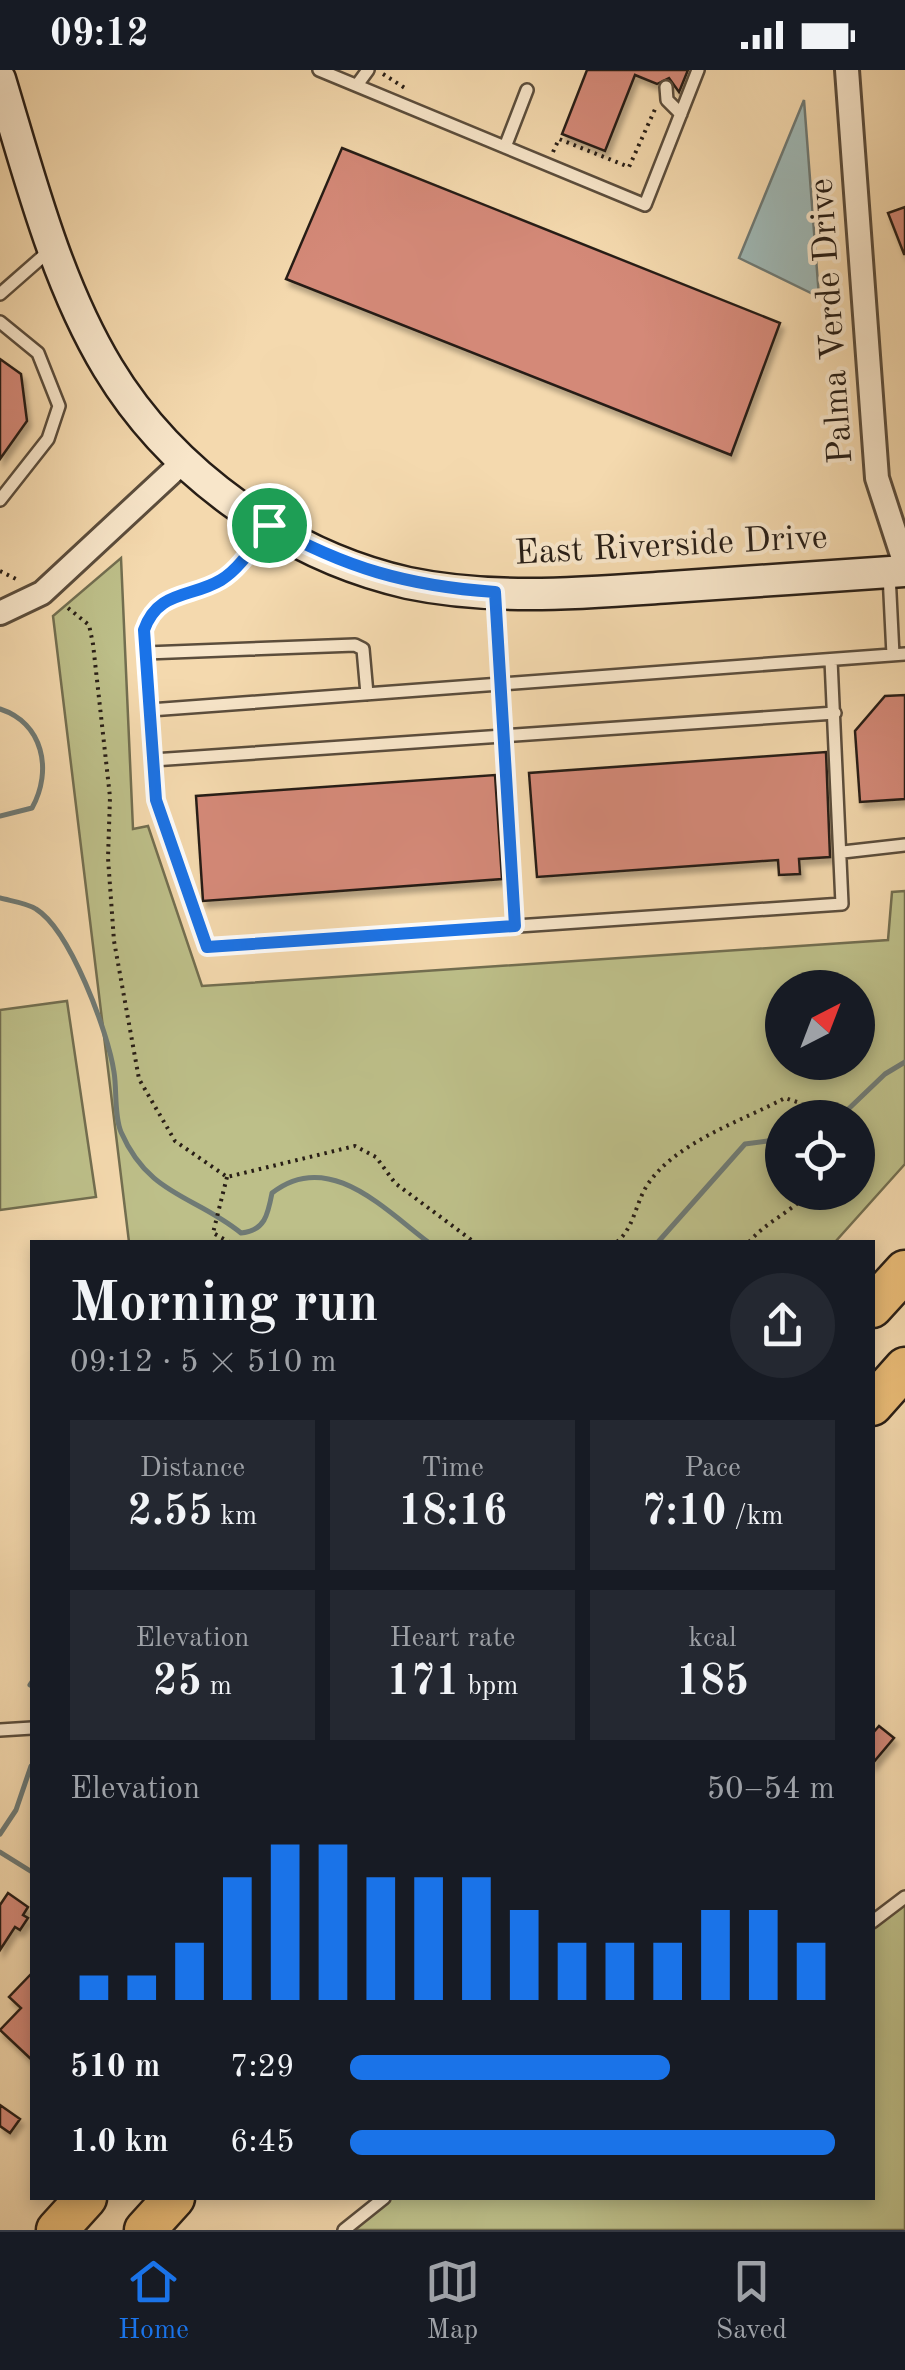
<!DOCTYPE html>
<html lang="en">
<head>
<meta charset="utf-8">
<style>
	body { margin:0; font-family:"Old Standard TT",serif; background:#242831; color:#f1f3f6; height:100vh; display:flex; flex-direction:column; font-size:38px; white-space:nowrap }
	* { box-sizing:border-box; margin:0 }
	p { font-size:32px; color:#9ea1a6 }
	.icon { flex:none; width:55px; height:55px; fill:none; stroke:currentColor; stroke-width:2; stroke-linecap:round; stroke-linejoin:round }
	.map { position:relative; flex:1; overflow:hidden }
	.drawer { position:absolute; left:30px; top:1170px; width:845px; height:960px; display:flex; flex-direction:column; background:#171b24; border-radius:0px; box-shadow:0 5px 15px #0003 }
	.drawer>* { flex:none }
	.needle { width:65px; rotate:42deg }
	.tools { position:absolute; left:765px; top:900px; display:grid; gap:20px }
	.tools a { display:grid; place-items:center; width:110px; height:110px; border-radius:50%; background:#171b24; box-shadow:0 5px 15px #0003; font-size:50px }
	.pin { position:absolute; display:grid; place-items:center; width:85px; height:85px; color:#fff; margin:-42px; border:5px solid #fff; border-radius:50%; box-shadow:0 2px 10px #0007 }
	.round { display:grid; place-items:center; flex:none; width:105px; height:105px; border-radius:52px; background:#242831 }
	.headline { display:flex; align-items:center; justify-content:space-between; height:170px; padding:0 40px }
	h1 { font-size:55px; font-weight:600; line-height:75px }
	.metrics { display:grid; grid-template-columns:repeat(3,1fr); gap:15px; height:170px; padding:10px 40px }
	.metrics div { display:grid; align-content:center; border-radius:0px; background:#242831; text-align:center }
	.metrics b { font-size:42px; font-weight:600 }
	.metrics small { font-size:28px; font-weight:400 }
	.metrics p { font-size:28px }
	.chart { height:280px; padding:20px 40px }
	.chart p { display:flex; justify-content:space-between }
	.chart svg { width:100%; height:180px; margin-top:10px; stroke:#1a73e8; stroke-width:6 }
	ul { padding:0 40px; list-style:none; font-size:32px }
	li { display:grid; grid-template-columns:160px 120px 1fr; align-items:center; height:75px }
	li i { height:25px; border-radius:12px; background:#1a73e8 }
	.status { display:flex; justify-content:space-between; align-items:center; height:70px; padding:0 50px; background:#171b24; direction:ltr }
	.status svg { height:28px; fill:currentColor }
	.tab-bar { display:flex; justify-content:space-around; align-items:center; height:140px; border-top:2px solid #363941; background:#171b24; font-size:28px; color:#9ea1a6 }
	.tab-bar a { display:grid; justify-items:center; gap:5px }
	.tab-bar .selected { color:#1a73e8 }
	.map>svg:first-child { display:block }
</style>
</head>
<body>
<div class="status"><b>09:12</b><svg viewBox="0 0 49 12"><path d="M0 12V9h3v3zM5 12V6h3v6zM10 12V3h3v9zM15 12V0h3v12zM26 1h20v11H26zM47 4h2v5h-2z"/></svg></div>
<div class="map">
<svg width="905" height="2160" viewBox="0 0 905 2160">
	<defs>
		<filter id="shadow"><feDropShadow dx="3.5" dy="6" stdDeviation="2.5" flood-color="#0004"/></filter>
	</defs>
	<rect width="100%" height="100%" fill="#f4d9ae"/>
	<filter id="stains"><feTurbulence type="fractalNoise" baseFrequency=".002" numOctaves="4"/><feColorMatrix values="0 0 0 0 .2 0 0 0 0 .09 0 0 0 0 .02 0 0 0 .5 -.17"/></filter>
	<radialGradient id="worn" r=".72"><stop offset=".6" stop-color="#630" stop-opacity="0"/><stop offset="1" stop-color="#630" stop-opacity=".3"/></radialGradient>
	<!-- green -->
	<path fill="#bdbf89" stroke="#726e50" stroke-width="2.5" fill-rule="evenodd" d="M121 488 133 759 148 756 202 916 888 870 892 822 905 821V1094L835 1172H129L53 546ZM782 918H858V992H782ZM782 1048H858V1122H782Z
		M67 931 96 1127 0 1140V940Z
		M905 1832V2160H352L392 2128H872L873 1857Z"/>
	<!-- water -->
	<path fill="#9fb8b5" stroke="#6f7a75" stroke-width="2.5" d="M804 30 819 227 739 188Z"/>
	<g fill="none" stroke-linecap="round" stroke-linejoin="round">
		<!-- stream -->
		<path stroke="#6f7a75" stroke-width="5" d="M0 639C43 653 53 700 32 738L0 746
			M0 828C11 831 27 833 36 839 70 860 108 962 114 1002 117 1020 114 1045 121 1062 149 1126 194 1125 241 1163 265 1161 268 1144 272 1123 328 1079 383 1138 428 1172
			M839 1048 885 1004 905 992
			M658 1172 745 1074 782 1069
			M30 1615 32 1612
			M0 1764 16 1740 31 1696
			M0 1782 32 1802"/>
	</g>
	<!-- building -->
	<path fill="#d48978" stroke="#281e16" stroke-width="2.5" filter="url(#shadow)" d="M587 0H688L679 22 669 8 657 14 635 5 605 81 562 64Z
		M342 78 780 253 731 385 286 209Z
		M905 137V184H904L888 143Z
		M0 289 21 304 27 351 0 389Z
		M905 625V729L860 732 855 661 885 626Z
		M826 682 830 787 799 789 800 804 779 805 778 790 537 807 529 703Z
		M495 705 502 809 203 831 196 726Z
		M879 1656 894 1668 872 1694V1664Z
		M8 1823 28 1837 23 1845 28 1848 20 1860 15 1857 0 1880V1835Z
		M32 1903V1990L0 1960 21 1938 9 1927Z
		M0 2035 20 2049 10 2063 0 2056Z"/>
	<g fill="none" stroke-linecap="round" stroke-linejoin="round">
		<defs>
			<path id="lane" d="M319 0 645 135 698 0
				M357 15 368 0
				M666 17 667 30 681 44
				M505 77 527 20
				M0 224 49 181
				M0 252 38 283 59 336 48 369 0 430
				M266 458C253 475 239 501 219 511 189 527 157 522 144 560L156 730 207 877 842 834 831 590
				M889 504 893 585
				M496 526 515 856
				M146 583 355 575 363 579 367 624
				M150 640 905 584
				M153 690 835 643
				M843 782 905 775
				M0 1660 32 1658
				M872 1852 905 1827
				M344 2160 384 2128"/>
			<path id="street" d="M847 0 877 408 905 494
				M0 543 42 523 183 392"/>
			<path id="secondary" d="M0 9C29 105 56 212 108 298 172 404 288 486 408 513 494 531 584 523 671 517 749 512 827 506 905 501"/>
			<path id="highway" d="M872 1237 905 1201
				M872 1335 905 1298
				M57 2160 86 2128
				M145 2160 174 2128"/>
		</defs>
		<!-- lane casing -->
		<use href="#lane" stroke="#5b4d3c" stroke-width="16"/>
		<!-- street casing -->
		<use href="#street" stroke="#5b4d3c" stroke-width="28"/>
		<!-- secondary casing -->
		<use href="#secondary" stroke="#281e16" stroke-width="35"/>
		<!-- highway casing -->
		<use href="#highway" stroke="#281e16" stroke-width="45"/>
		<!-- path -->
		<path stroke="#281e16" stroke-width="4" stroke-dasharray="2.5 5" stroke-linecap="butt" d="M383 4 408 20
			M553 82 559 69 629 97 656 37
			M0 501 18 510
			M68 538 89 555 93 574 110 727 108 788 114 871 139 1009 175 1071 227 1107 355 1076 376 1087 395 1113 474 1172
			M227 1107 213 1163 229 1172
			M617 1172C634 1157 635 1136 646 1117 673 1073 742 1051 785 1028L797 1032 814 1048
			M749 1172C766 1152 791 1142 810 1122"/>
		<!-- lane -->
		<use href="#lane" stroke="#f8e6ca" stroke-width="11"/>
		<!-- street -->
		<use href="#street" stroke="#f8e6ca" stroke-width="22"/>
		<!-- secondary -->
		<use href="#secondary" stroke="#f8e6ca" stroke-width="30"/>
		<!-- highway -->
		<use href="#highway" stroke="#eabc77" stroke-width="40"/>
	</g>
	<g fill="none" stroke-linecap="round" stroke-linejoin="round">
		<defs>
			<path id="route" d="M269 455C345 498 408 516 495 522L515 856 207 877 156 730 144 560C158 520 191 528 221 510 241 498 255 473 269 455Z"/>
		</defs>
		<!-- route casing -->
		<use href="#route" stroke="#fff" stroke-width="20"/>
		<!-- route -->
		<use href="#route" stroke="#1a73e8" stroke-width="12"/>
	</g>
	<g text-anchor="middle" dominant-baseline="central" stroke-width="8" stroke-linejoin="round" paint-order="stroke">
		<!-- street labels -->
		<g font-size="35" fill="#281e16" stroke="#f8e6ca">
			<text transform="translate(832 251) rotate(-94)">Palma Verde Drive</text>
			<text transform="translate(671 476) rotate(-3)">East Riverside Drive</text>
		</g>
	</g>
	<rect width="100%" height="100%" filter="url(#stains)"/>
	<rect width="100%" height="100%" fill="url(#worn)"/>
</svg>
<div class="tools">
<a><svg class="needle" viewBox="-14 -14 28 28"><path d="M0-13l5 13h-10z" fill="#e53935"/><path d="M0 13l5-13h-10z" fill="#9ea1a6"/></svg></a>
<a><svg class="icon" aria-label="locate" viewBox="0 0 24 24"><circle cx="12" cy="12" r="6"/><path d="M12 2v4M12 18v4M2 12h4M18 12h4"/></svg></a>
</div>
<div class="pin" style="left:269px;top:455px;background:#1e9e55"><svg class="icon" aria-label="arrive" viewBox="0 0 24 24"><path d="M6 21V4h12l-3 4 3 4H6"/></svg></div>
<section class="drawer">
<div class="headline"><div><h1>Morning run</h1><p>09:12 · 5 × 510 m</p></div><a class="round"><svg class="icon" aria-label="share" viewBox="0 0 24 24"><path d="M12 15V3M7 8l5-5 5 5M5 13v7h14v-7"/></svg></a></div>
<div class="metrics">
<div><p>Distance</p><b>2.55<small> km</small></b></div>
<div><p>Time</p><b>18:16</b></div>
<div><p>Pace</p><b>7:10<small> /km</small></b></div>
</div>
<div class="metrics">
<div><p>Elevation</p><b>25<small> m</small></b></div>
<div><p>Heart rate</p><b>171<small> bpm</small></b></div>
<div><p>kcal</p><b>185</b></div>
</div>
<div class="chart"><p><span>Elevation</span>50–54 m</p>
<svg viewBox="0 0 160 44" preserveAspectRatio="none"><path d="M5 44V38M15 44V38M25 44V30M35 44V14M45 44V6M55 44V6M65 44V14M75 44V14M85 44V14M95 44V22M105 44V30M115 44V30M125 44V30M135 44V22M145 44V22M155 44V30"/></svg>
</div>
<ul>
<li><b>510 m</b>7:29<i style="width:66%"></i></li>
<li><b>1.0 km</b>6:45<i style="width:100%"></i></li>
</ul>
</section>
</div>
<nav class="tab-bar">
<a class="selected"><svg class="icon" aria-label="home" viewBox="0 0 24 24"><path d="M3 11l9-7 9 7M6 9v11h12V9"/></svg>Home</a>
<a><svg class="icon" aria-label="map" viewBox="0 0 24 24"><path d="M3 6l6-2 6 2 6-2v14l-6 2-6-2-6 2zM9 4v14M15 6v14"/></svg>Map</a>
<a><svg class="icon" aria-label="saved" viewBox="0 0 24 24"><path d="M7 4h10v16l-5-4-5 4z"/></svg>Saved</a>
</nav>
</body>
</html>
